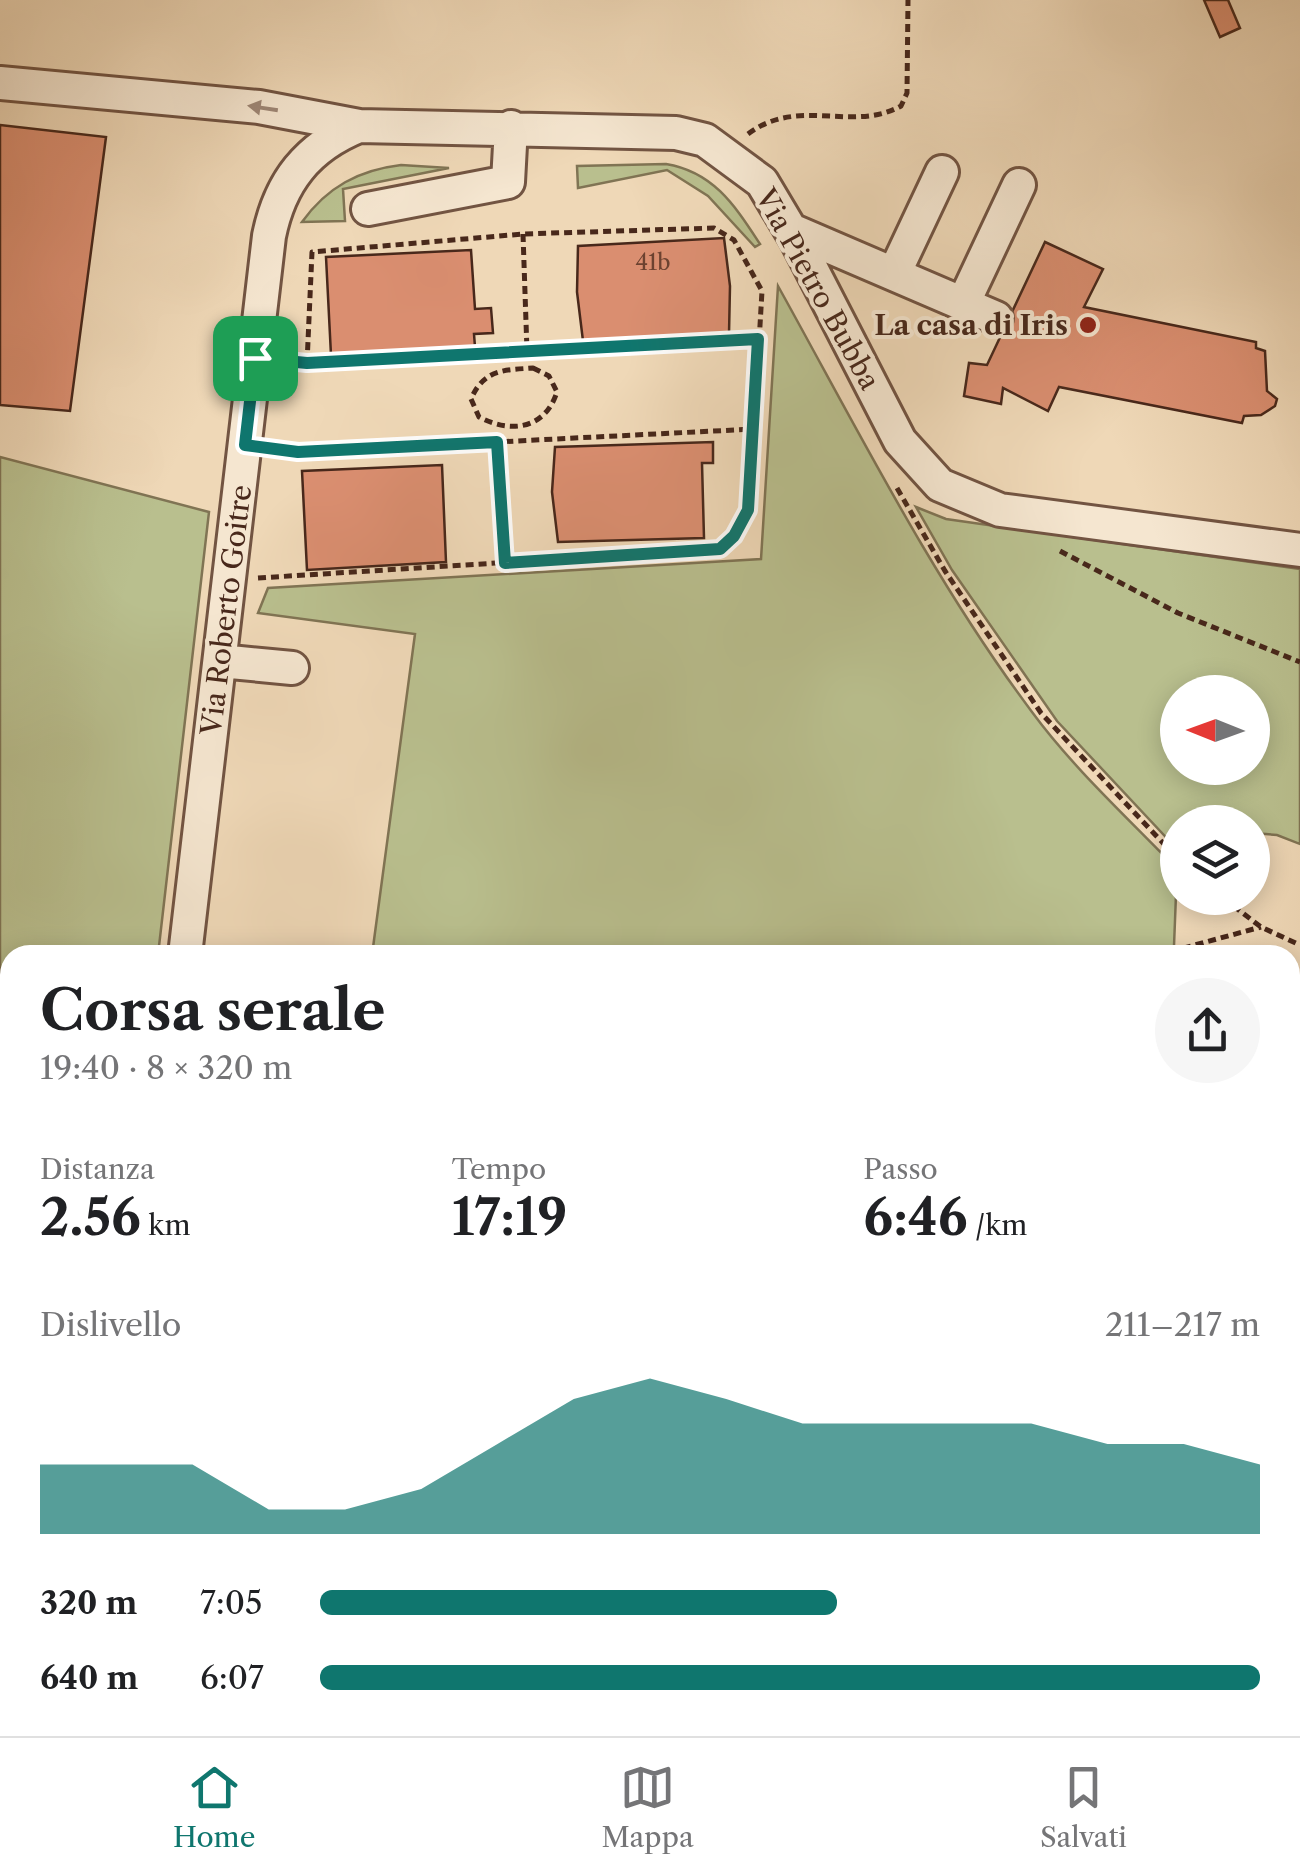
<!DOCTYPE html>
<html lang="it">
<head>
<meta charset="utf-8">
<style>
	body { margin:0; font-family:"Libre Caslon Text",serif; background:#f6f6f6; color:#202124; height:100vh; display:flex; flex-direction:column; font-size:38px; white-space:nowrap }
	* { box-sizing:border-box; margin:0 }
	p { font-size:32px; color:#757577 }
	.icon { flex:none; width:55px; height:55px; fill:none; stroke:currentColor; stroke-width:2; stroke-linecap:round; stroke-linejoin:round }
	.map { position:relative; flex:1; overflow:hidden }
	.drawer { position:absolute; left:0px; top:945px; width:1300px; height:792px; display:flex; flex-direction:column; background:#fff; border-radius:30px 30px 0 0; box-shadow:0 5px 25px #0003 }
	.drawer>* { flex:none }
	.needle { width:65px; rotate:271deg }
	.tools { position:absolute; left:1160px; top:675px; display:grid; gap:20px }
	.tools a { display:grid; place-items:center; width:110px; height:110px; border-radius:50%; background:#fff; box-shadow:0 5px 25px #0003; font-size:50px }
	.pin { position:absolute; display:grid; place-items:center; width:85px; height:85px; color:#fff; margin:-42px; border-radius:20px; box-shadow:0 5px 15px #0006 }
	.round { display:grid; place-items:center; flex:none; width:105px; height:105px; border-radius:52px; background:#f6f6f6 }
	.head { display:flex; align-items:center; justify-content:space-between; height:170px; padding:0 40px }
	h1 { font-size:55px; font-weight:700; line-height:75px }
	.figures { display:grid; grid-template-columns:repeat(3,1fr); gap:15px; height:170px; padding:10px 40px }
	.figures div { display:grid; align-content:center }
	.figures b { font-size:50px; font-weight:700 }
	.figures small { font-size:28px; font-weight:400 }
	.figures p { font-size:28px }
	.chart { height:280px; padding:20px 40px }
	.chart p { display:flex; justify-content:space-between }
	.chart svg { width:100%; height:180px; margin-top:10px; fill:#0f766e; opacity:.7 }
	ul { padding:0 40px; list-style:none; font-size:32px }
	li { display:grid; grid-template-columns:160px 120px 1fr; align-items:center; height:75px }
	li i { height:25px; border-radius:12px; background:#0f766e }
	.menu { display:flex; justify-content:space-around; align-items:center; height:140px; border-top:2px solid #e0e0e0; background:#fff; font-size:28px; color:#757577 }
	.menu a { display:grid; justify-items:center; gap:5px }
	.menu .current { color:#0f766e }
	.map>svg:first-child { display:block }
</style>
</head>
<body>
<div class="map">
<svg width="1300" height="1736" viewBox="0 0 1300 1736">
	<rect width="100%" height="100%" fill="#efd8b7"/>
	<filter id="stains"><feTurbulence type="fractalNoise" baseFrequency=".002" numOctaves="4"/><feColorMatrix values="0 0 0 0 .2 0 0 0 0 .09 0 0 0 0 .02 0 0 0 .5 -.17"/></filter>
	<radialGradient id="worn" r=".72"><stop offset=".6" stop-color="#630" stop-opacity="0"/><stop offset="1" stop-color="#630" stop-opacity=".3"/></radialGradient>
	<!-- green -->
	<path fill="#b9bf8e" stroke="#807454" stroke-width="2.5" fill-rule="evenodd" d="M666 164C714 172 735 206 760 244L755 247 708 196 667 170 578 188 577 166Z
		M401 165 449 168 343 189 345 221 302 222C327 187 359 170 401 165Z
		M778 286C858 430 933 580 1032 712 1074 769 1128 818 1177 869L1174 946 1153 955H372L415 634 258 613 268 588 761 559Z
		M0 457 209 512 158 955H10V1149L0 1148Z
		M916 507 946 519 1300 569V844L1277 835 1253 833 1252 822H1178L1177 849 1057 721 952 570ZM1178 692H1252V768H1178Z
		M1300 1009V1391L1290 1386V1012Z"/>
	<!-- building -->
	<path fill="#da8e70" stroke="#48281b" stroke-width="2.5" d="M1204 0H1228L1240 28 1220 37Z
		M0 125 106 137 70 411 0 405Z
		M724 238 730 286 729 334 583 341 577 292 578 246Z
		M1045 242 1103 269 1084 307 1256 342V348L1265 351 1267 391 1277 399 1275 406 1261 415 1244 416 1242 423 1059 387 1048 411 1003 388 1001 404 964 396 969 363 987 365Z
		M471 250 475 309 491 308 493 333 474 334 475 347 405 355H331L326 257Z
		M713 442V463H702L704 538 558 542 552 492 555 447Z
		M442 465 446 562 307 570 302 471Z
		M0 1227 10 1228V1419L0 1417Z
		M1290 1697 1300 1702V1736H1042L1046 1728H1290Z
		M726 1728H899L895 1736H743Z"/>
	<g fill="none" stroke-linecap="round" stroke-linejoin="round">
		<defs>
			<path id="minor" d="M0 83 259 107 359 126 676 133 705 140 762 182 796 239 900 441 940 485 1000 510 1300 550
				M368 209 508 182 511 127
				M791 230 996 318
				M894 274 942 172
				M963 304 1019 185
				M220 661 292 668
				M185 955 269 236C280 182 307 147 359 126
				M1290 1401 1300 1406
				M1290 1651 1300 1656
				M273 1728 276 1736
				M435 1728 452 1736
				M164 1736 168 1728
				M538 1736 543 1728
				M589 1736 593 1728
				M988 1736 993 1728"/>
		</defs>
		<!-- minor casing -->
		<use href="#minor" stroke="#725442" stroke-width="38"/>
		<!-- path -->
		<path stroke="#48281b" stroke-width="5" stroke-dasharray="8 5" stroke-linecap="butt" d="M748 134C798 96 852 133 901 106L907 93 908 0
			M523 234 527 351
			M283 361 758 339
			M307 363 312 252 523 234 714 228 734 240 762 291 754 429
			M533 368 549 376 557 392C545 429 511 434 479 417L471 399C484 369 504 370 533 368Z
			M497 442 505 563
			M897 488 945 571 1041 713 1178 859
			M1060 551 1178 613 1300 662
			M258 578 720 549C754 516 750 474 754 429L298 452 273 449
			M1223 898 1261 927 1300 945
			M1158 955 1261 927
			M0 1167 10 1168"/>
		<!-- minor -->
		<use href="#minor" stroke="#f5e6d0" stroke-width="32"/>
	</g>
	<!-- one-way arrows -->
	<defs><path id="oneway-solid" d="M-6-.8H1V-3.2L6.5 0L1 3.2V.8H-6Z" transform="scale(2.5)"/></defs>
	<use fill="#9e8776" href="#oneway-solid" transform="translate(263 108) rotate(-171)"/>
	<g fill="none" stroke-linecap="round" stroke-linejoin="round">
		<defs>
			<path id="route" d="M758 339 748 510 734 536 720 549 505 563 497 442 298 452 245 445 255 358 307 363Z"/>
		</defs>
		<!-- route casing -->
		<use href="#route" stroke="#fff" stroke-width="20"/>
		<!-- route -->
		<use href="#route" stroke="#0f766e" stroke-width="12"/>
	</g>
	<!-- markers -->
	<circle fill="#8f2418" stroke="#f5e6d0" stroke-width="4" cx="1088" cy="325" r="10"/>
	<g text-anchor="middle" dominant-baseline="central" stroke-width="8" stroke-linejoin="round" paint-order="stroke">
		<!-- number labels -->
		<g font-size="22" fill="#6c4230">
			<text x="653" y="262">41b</text>
		</g>
		<!-- street labels -->
		<g font-size="28" fill="#48281b" stroke="#f5e6d0">
			<text transform="translate(818 289) rotate(61)">Via Pietro Bubba</text>
			<text transform="translate(226 610) rotate(-83)">Via Roberto Goitre</text>
		</g>
		<!-- poi labels -->
		<g font-size="28" font-weight="bold" fill="#48281b" stroke="#f5e6d0" text-anchor="end">
			<text x="1068" y="325">La casa di Iris</text>
		</g>
	</g>
	<rect width="100%" height="100%" filter="url(#stains)"/>
	<rect width="100%" height="100%" fill="url(#worn)"/>
</svg>
<div class="tools">
<a><svg class="needle" viewBox="-14 -14 28 28"><path d="M0-13l5 13h-10z" fill="#e53935"/><path d="M0 13l5-13h-10z" fill="#757577"/></svg></a>
<a><svg class="icon" aria-label="layers" viewBox="0 0 24 24"><path d="M12 4l9 5-9 5-9-5zM3 14l9 5 9-5"/></svg></a>
</div>
<div class="pin" style="left:255px;top:358px;background:#1e9e55"><svg class="icon" aria-label="arrive" viewBox="0 0 24 24"><path d="M6 21V4h12l-3 4 3 4H6"/></svg></div>
<section class="drawer">
<div class="head"><div><h1>Corsa serale</h1><p>19:40 · 8 × 320 m</p></div><a class="round"><svg class="icon" aria-label="share" viewBox="0 0 24 24"><path d="M12 15V3M7 8l5-5 5 5M5 13v7h14v-7"/></svg></a></div>
<div class="figures">
<div><p>Distanza</p><b>2.56<small> km</small></b></div>
<div><p>Tempo</p><b>17:19</b></div>
<div><p>Passo</p><b>6:46<small> /km</small></b></div>
</div>
<div class="chart"><p><span>Dislivello</span>211–217 m</p>
<svg viewBox="0 0 160 44" preserveAspectRatio="none"><path d="M0 44V27L10 27L20 27L30 38L40 38L50 33L60 22L70 11L80 6L90 11L100 17L110 17L120 17L130 17L140 22L150 22L160 27V44z"/></svg>
</div>
<ul>
<li><b>320 m</b>7:05<i style="width:55%"></i></li>
<li><b>640 m</b>6:07<i style="width:100%"></i></li>
</ul>
</section>
</div>
<nav class="menu">
<a class="current"><svg class="icon" aria-label="home" viewBox="0 0 24 24"><path d="M3 11l9-7 9 7M6 9v11h12V9"/></svg>Home</a>
<a><svg class="icon" aria-label="map" viewBox="0 0 24 24"><path d="M3 6l6-2 6 2 6-2v14l-6 2-6-2-6 2zM9 4v14M15 6v14"/></svg>Mappa</a>
<a><svg class="icon" aria-label="saved" viewBox="0 0 24 24"><path d="M7 4h10v16l-5-4-5 4z"/></svg>Salvati</a>
</nav>
</body>
</html>
